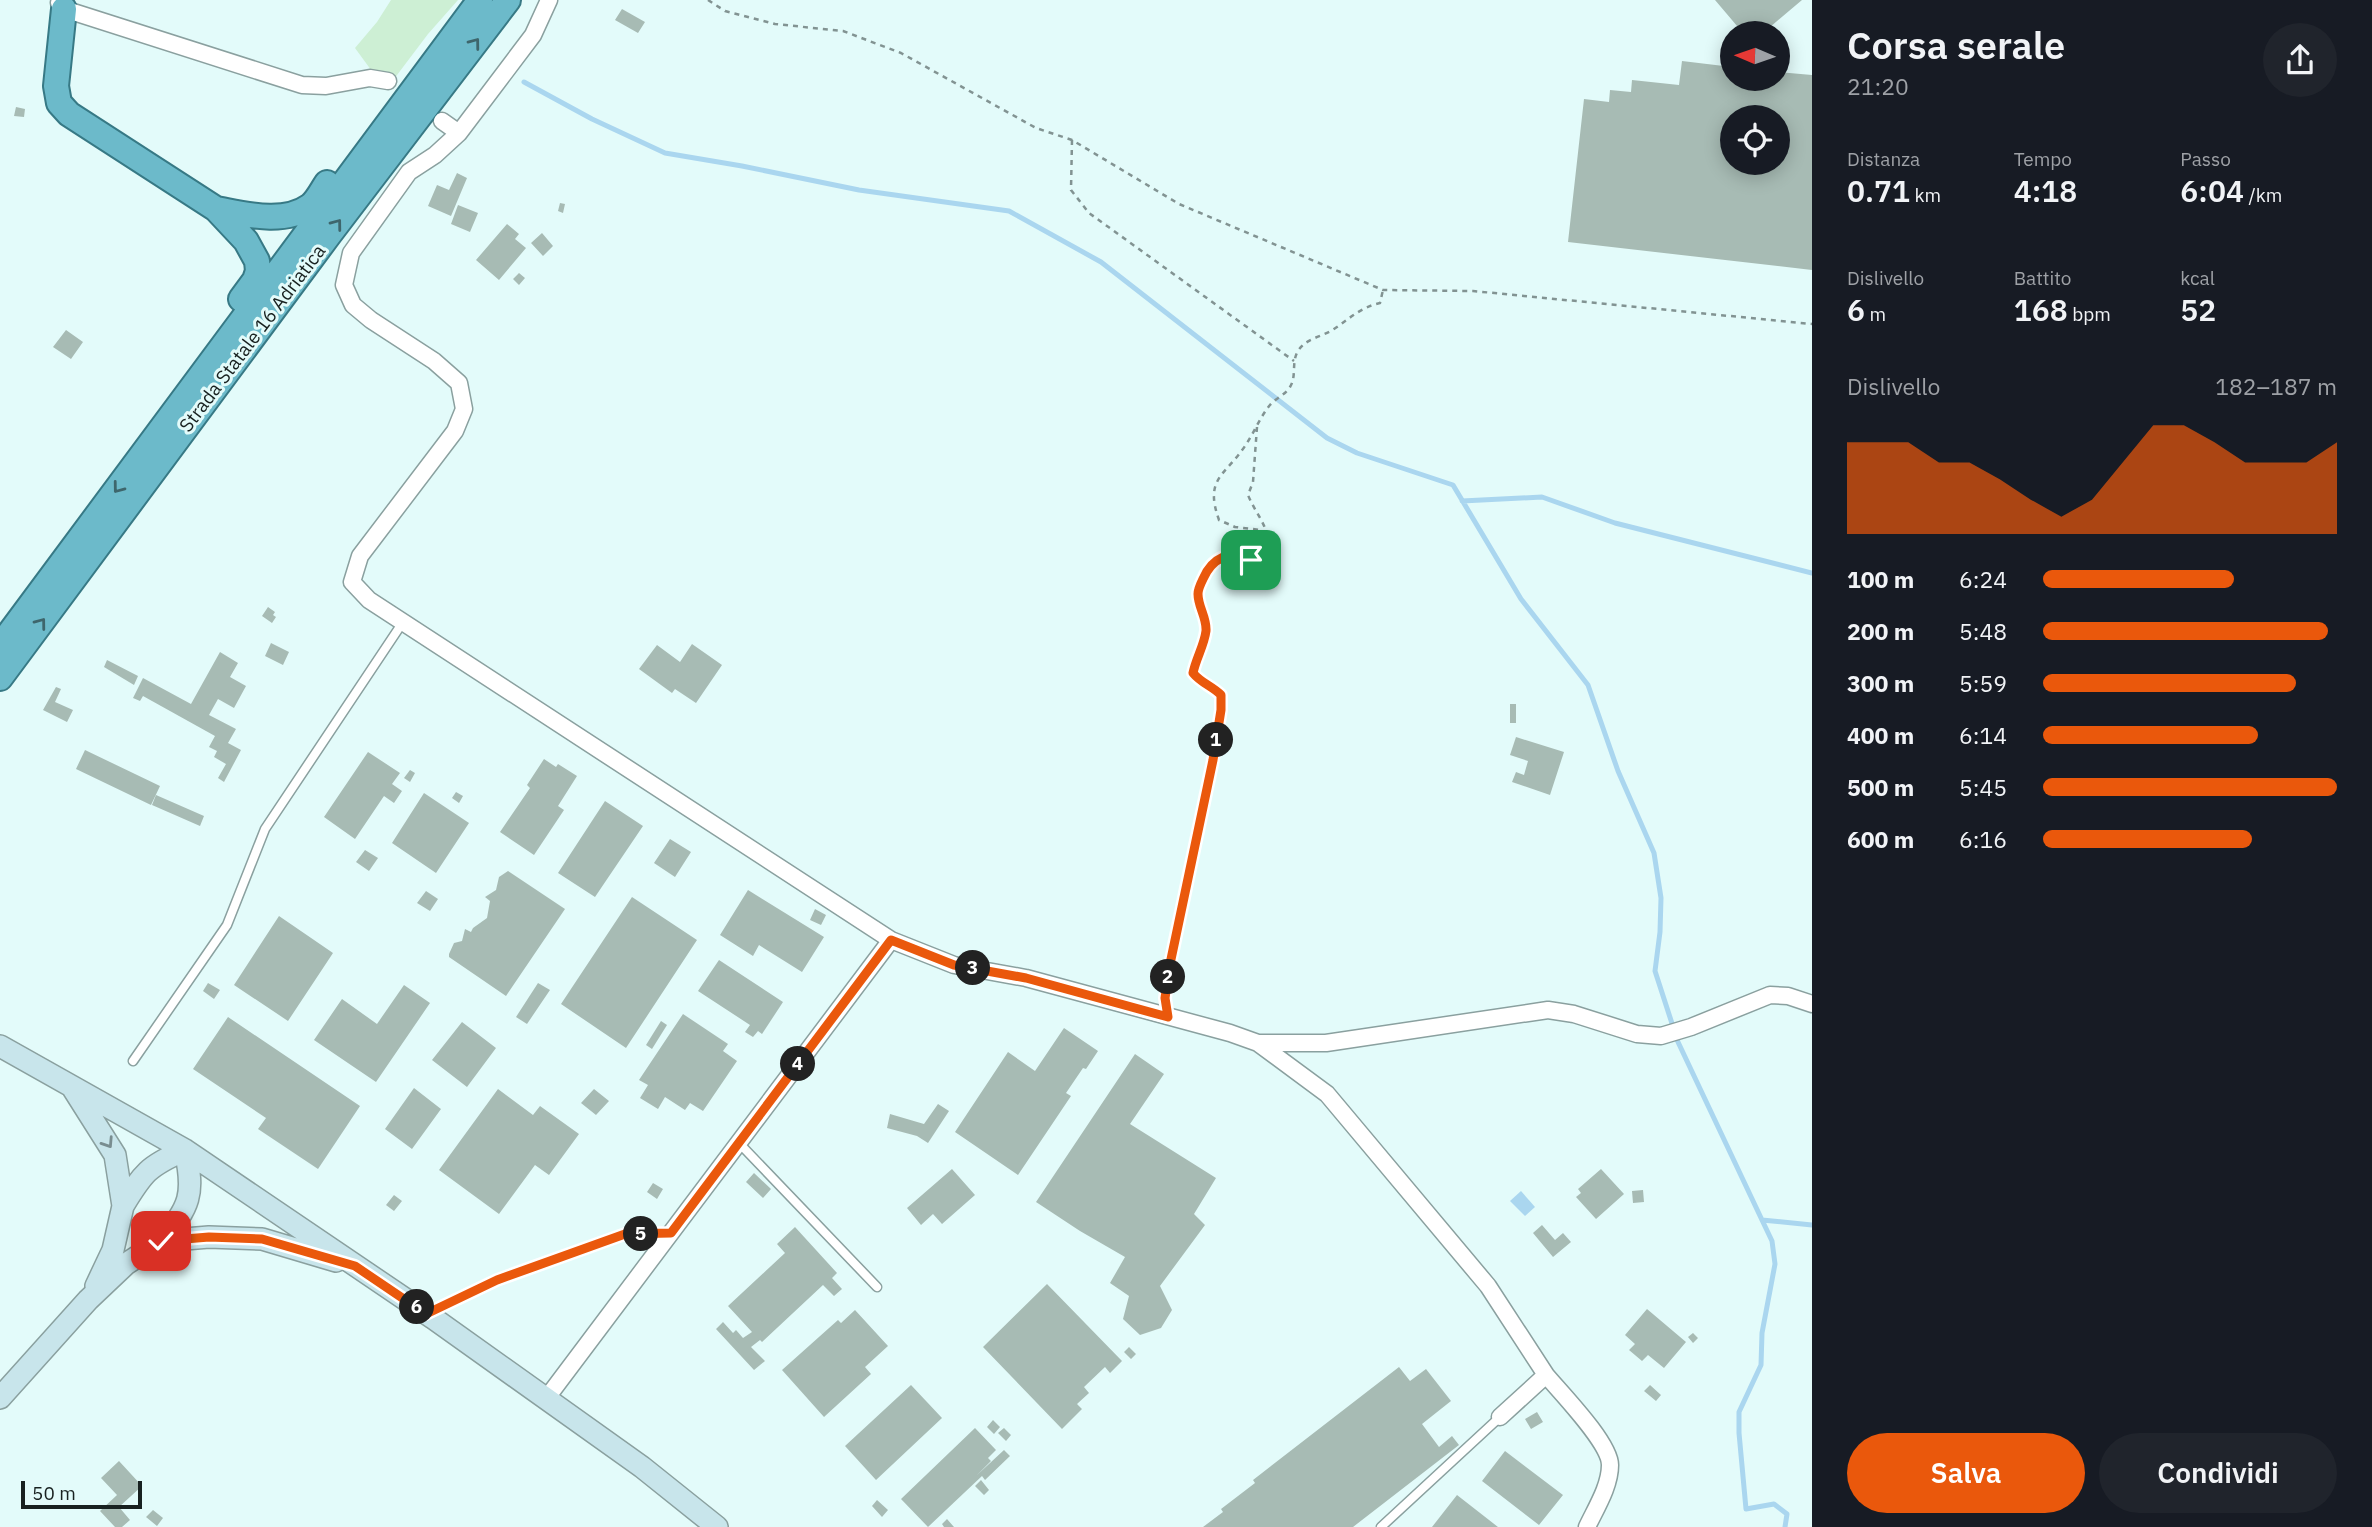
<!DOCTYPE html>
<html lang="it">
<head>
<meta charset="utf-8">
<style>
	body { margin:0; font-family:"IBM Plex Sans",sans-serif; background:#20242c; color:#f1f3f6; height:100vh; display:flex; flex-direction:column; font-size:26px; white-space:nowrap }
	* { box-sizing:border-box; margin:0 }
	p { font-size:23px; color:#9ea1a6 }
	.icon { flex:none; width:38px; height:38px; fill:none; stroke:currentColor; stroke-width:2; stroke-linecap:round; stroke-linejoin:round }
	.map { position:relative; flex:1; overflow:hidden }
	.side { display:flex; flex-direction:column; background:#171b24; width:560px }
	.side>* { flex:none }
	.needle { width:46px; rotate:272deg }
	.controls { position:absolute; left:1720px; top:21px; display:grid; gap:14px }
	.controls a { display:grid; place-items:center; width:70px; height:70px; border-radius:50%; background:#171b24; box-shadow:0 4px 18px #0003; font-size:35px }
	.scale { position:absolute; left:21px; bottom:18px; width:121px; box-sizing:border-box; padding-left:7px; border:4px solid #182120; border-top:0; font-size:19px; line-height:24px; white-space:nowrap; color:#182120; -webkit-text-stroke:5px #e3fbfa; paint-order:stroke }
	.pin { position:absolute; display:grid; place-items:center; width:60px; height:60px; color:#fff; margin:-30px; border-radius:14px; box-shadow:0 4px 10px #0006 }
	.km { position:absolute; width:35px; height:35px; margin:-18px; border-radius:50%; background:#222; color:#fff; font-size:19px; line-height:35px; text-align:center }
	.round { display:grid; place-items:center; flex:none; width:74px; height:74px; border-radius:37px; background:#20242c }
	.summary { display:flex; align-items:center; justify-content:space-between; height:119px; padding:0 35px }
	h1 { font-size:38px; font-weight:600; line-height:52px }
	.stats { display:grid; grid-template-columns:repeat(3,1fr); gap:10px; height:119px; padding:7px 35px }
	.stats div { display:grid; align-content:center }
	.stats b { font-size:30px; font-weight:600 }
	.stats small { font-size:19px; font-weight:400 }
	.stats p { font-size:19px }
	.chart { height:196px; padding:14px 35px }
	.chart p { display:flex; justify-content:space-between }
	.chart svg { width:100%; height:126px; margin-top:7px; fill:#ea580c; opacity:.7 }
	.button { display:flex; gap:14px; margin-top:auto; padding:14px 35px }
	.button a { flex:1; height:80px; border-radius:42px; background:#ea580c; color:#fff; font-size:28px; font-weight:600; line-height:80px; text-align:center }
	.button a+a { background:#20242c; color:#f1f3f6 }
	ul { padding:0 35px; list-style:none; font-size:23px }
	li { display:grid; grid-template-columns:112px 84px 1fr; align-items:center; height:52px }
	li i { height:18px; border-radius:9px; background:#ea580c }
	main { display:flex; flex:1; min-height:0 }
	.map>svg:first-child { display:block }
</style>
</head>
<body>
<main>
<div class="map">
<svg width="1812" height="1527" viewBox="0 0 1812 1527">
	<rect width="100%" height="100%" fill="#e3fbfa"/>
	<!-- green -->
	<path fill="#cdefd4" d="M391 0H458L428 34 394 79 374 74 355 48 377 22Z"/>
	<!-- water -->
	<path fill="#aad6ef" d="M1521 1191 1535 1207 1525 1216 1510 1201Z"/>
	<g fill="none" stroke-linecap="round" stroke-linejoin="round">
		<!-- stream -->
		<path stroke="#aad6ef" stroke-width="5" d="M524 82 592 119 665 153 742 166 859 190 1009 211 1101 262 1327 438 1357 453 1453 485 1521 599 1588 685 1618 771 1654 853 1661 898 1660 932 1655 971 1678 1042 1762 1220 1812 1225
			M1462 501 1542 497 1615 523 1812 573
			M1762 1220 1772 1241 1775 1264 1762 1333 1761 1365 1739 1412V1433L1746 1509 1774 1504 1787 1514 1785 1527"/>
	</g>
	<!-- building -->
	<path fill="#a7bbb4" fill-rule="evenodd" d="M1715 0H1802L1763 33H1743Z
		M622 9 645 22 638 33 615 20Z
		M1682 61 1732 67V79H1778V72L1812 75V270L1568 242 1584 99 1609 102 1610 90 1631 92 1632 80 1679 85ZM1732 117H1778V163H1732Z
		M16 107 25 109 24 117 14 116Z
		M457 173 467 178 451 216 428 206 437 185 449 190Z
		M560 203 565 204 563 213 558 211Z
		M458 205 478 213 470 232 451 224Z
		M507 224 519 234 515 239 526 248 499 280 476 260Z
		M542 233 553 246 543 256 531 243Z
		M519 273 525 278 519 285 513 279Z
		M66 330 83 342 71 359 53 347Z
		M268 607 275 612 273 615 276 617 272 623 262 616Z
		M271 643 289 652 283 665 265 656Z
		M692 644 722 665 696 703 675 689 672 693 639 669 657 645 680 662Z
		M220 652 238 663 230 677 246 686 234 708 218 699 209 715 236 729 228 743 241 750 224 782 218 778 226 764 214 757 217 751 209 747 215 736 143 696 140 701 133 698 143 678 191 704Z
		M107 660 138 676 134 685 104 667Z
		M56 687 61 689 55 702 73 710 67 722 43 710Z
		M1510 704H1516V723H1510Z
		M1516 737 1564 752 1550 795 1512 782 1516 772 1524 775 1528 761 1510 755Z
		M85 750 160 786 151 805 76 769Z
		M368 752 400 773 392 784 402 791 394 803 384 796 355 839 324 817Z
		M544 759 556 767 558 764 577 776 558 806 564 810 534 855 500 832 530 788 527 785Z
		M410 770 415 773 410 782 404 778Z
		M456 792 463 796 459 803 452 798Z
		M424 793 469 823 436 873 392 843Z
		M156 795 204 816 200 826 152 805Z
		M605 801 643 826 595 897 558 873Z
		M670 839 691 852 675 877 654 863Z
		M365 850 378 858 369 871 356 862Z
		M508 871 565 909 506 996 449 957V954L454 943 462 941 465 929 471 932 473 928 487 918 490 901 485 897 496 890 499 877Z
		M748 890 824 937 802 972 759 945 753 956 720 935Z
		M426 891 438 899 430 911 417 903Z
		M632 897 697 940 626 1048 561 1004Z
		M815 909 826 915 821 925 810 920Z
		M279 916 333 953 288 1021 234 985Z
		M719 960 783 1002 762 1034 758 1031 753 1037 745 1032 750 1025 698 991Z
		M208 983 220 990 214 999 203 991Z
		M538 983 550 990 527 1024 516 1017Z
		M404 985 430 1003 376 1082 314 1040 342 999 377 1024Z
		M683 1014 728 1044 723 1051 737 1061 703 1111 690 1103 685 1110 665 1097 658 1109 640 1098 648 1085 639 1080Z
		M228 1017 360 1106 318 1169 258 1129 266 1118 193 1069Z
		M661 1021 667 1025 652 1049 646 1045Z
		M462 1022 496 1048 467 1087 432 1060Z
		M1064 1028 1098 1051 1086 1069 1083 1068 1066 1093 1071 1096 1018 1175 955 1132 1008 1052 1035 1071Z
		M1135 1054 1164 1074 1130 1124 1216 1178 1194 1214 1205 1225 1160 1286 1172 1310 1161 1328 1140 1335 1123 1319 1129 1296 1110 1283 1125 1257 1080 1231 1036 1202Z
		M414 1088 441 1109 412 1149 385 1129Z
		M498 1089 533 1115 540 1106 579 1134 549 1175 535 1165 499 1214 439 1170Z
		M594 1089 609 1101 596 1115 581 1103Z
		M938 1104 949 1111 928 1143 917 1136 887 1128 890 1114 924 1124Z
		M952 1169 975 1195 942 1224 933 1214 921 1225 907 1208Z
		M1601 1169 1624 1194 1596 1219 1576 1197 1581 1193 1578 1189Z
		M754 1173 771 1189 763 1198 746 1182Z
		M653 1183 663 1189 657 1199 647 1192Z
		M1643 1190 1644 1202 1633 1203 1632 1191Z
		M394 1195 402 1201 394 1211 386 1205Z
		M1542 1225 1555 1240 1563 1233 1571 1242 1553 1257 1533 1233Z
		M795 1227 837 1273 832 1278 842 1289 834 1296 823 1285 762 1342 760 1340 751 1347 765 1361 754 1370 716 1329 723 1322 733 1333 736 1330 743 1338 752 1332 728 1306 785 1253 777 1244Z
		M1047 1284 1122 1361 1110 1373 1105 1367 1084 1387 1089 1393 1077 1404 1082 1409 1062 1429 983 1347Z
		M1647 1309 1686 1342 1664 1368 1648 1355 1642 1361 1629 1350 1635 1344 1625 1335Z
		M855 1310 888 1346 865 1367 871 1374 824 1417 782 1370 838 1320 841 1323Z
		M1693 1333 1698 1338 1693 1343 1688 1337Z
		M1129 1347 1136 1354 1131 1359 1124 1352Z
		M1399 1367 1410 1381 1426 1369 1451 1401 1422 1424 1439 1447 1452 1436 1459 1445 1353 1527H1203L1223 1512 1221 1509 1255 1483 1253 1480Z
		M911 1385 942 1418 876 1480 845 1446Z
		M1650 1385 1661 1395 1656 1401 1644 1391Z
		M1537 1412 1543 1422 1531 1429 1525 1419Z
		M993 1420 1000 1427 994 1434 987 1427Z
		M975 1428 996 1450 988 1458 991 1461 976 1476 1004 1450 1010 1456 985 1480 982 1476 928 1527 901 1499Z
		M1004 1428 1011 1435 1006 1441 998 1433Z
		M1505 1451 1563 1495 1539 1525 1482 1481Z
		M119 1461 142 1486 119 1507 130 1520 122 1527H115L100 1511 117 1495 101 1478Z
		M981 1480 989 1490 984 1495 975 1486Z
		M1457 1495 1498 1527H1432Z
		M877 1500 888 1510 882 1517 872 1506Z
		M153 1510 163 1518 157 1526 146 1517Z
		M947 1519 954 1527H944L942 1524Z"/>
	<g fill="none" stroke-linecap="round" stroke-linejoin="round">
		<defs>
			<path id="service" d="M133 1061 227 925 265 829 403 622
				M739 1143 877 1287
				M430 1312 497 1280 625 1234 671 1233
				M1381 1527 1500 1417"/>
			<path id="minor" d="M59 3 64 9 302 85 326 86 370 78 388 81
				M442 121 459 133
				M891 940 954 965 1026 978 1230 1033 1258 1043 1327 1094 1488 1286 1546 1375 1500 1417
				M1258 1043H1326L1548 1010 1574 1014 1637 1034 1661 1036 1691 1027 1770 995 1788 996 1812 1004
				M1546 1375C1561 1393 1610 1443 1610 1465 1610 1486 1596 1508 1587 1527
				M546 1399 891 940 369 600 352 582 360 556 455 431 464 409 459 383 434 361 371 320 353 305 344 285 351 253 409 172 435 155 459 133 533 35 549 0"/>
			<path id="secondary" d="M0 1046 185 1150 433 1318 642 1467 717 1527
				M72 1087 115 1155 123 1206 113 1250 96 1286
				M123 1206C143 1173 148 1166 185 1150 195 1195 190 1206 161 1241
				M0 1398 88 1300 126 1264 161 1241 209 1237 262 1239 336 1261"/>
			<path id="trunk" d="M64 9 56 86 59 103 69 114 216 209 246 241 257 261 258 271 255 280 241 299
				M216 209C244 214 284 225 310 206 317 201 322 190 327 183
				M0 646 480 0
				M0 678 328 236 508 0"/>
		</defs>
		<!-- service casing -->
		<use href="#service" stroke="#8aa09f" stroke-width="11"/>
		<!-- minor casing -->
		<use href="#minor" stroke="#8aa09f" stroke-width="19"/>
		<!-- secondary casing -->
		<use href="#secondary" stroke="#8aa09f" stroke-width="24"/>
		<!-- trunk casing -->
		<use href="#trunk" stroke="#377985" stroke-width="28"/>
		<!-- path -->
		<path stroke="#829392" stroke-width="2.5" stroke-dasharray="5 5" stroke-linecap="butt" d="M708 0 725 11 775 24 843 31 901 53 1036 128 1072 140 1179 204 1383 290 1473 291 1812 324
			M1072 140 1071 190 1089 213 1294 361
			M1257 427 1253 482 1248 495C1254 510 1264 521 1268 537
			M1165 1000 1169 964 1213 760 1221 710V695C1212 686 1201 683 1193 673 1196 658 1204 646 1206 631 1207 618 1198 606 1198 594 1198 581 1213 558 1225 556 1240 553 1246 561 1262 557L1269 548 1268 537 1261 530 1235 527 1219 520C1204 478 1225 476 1245 446 1254 433 1260 417 1270 405 1276 398 1285 395 1290 387 1297 376 1291 362 1298 351 1306 338 1322 337 1334 329 1349 319 1361 307 1380 303L1383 290"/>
		<!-- service -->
		<use href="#service" stroke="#fff" stroke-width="8"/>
		<!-- minor -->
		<use href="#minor" stroke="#fff" stroke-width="16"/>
		<!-- secondary -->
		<use href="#secondary" stroke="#c8e5eb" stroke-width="21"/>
		<!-- trunk -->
		<use href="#trunk" stroke="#6cbaca" stroke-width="24"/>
	</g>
	<!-- one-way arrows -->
	<defs><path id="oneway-chevron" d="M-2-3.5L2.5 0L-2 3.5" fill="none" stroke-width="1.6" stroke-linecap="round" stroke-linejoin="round" transform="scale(1.75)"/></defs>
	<g stroke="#3e666c">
		<use href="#oneway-chevron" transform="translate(475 43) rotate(-53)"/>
		<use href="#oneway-chevron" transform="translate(337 224) rotate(-53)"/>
		<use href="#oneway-chevron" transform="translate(118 488) rotate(127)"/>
		<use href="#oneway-chevron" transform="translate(41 623) rotate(-53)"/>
	</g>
	<use stroke="#798d90" href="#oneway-chevron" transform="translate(108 1143) rotate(57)"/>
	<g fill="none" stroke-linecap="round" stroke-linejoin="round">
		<defs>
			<path id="route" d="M161 1241 209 1237 262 1239 355 1266 426 1314 497 1280 625 1234 671 1233 891 940 954 965 1026 978 1168 1017 1165 998 1170 964 1213 760 1221 710V695C1212 686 1201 683 1193 673 1196 658 1204 646 1206 631 1207 618 1198 607 1198 594 1198 590 1201 583 1203 579 1212 558 1230 549 1251 560"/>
		</defs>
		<!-- route casing -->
		<use href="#route" stroke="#fff" stroke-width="14"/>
		<!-- route -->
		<use href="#route" stroke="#ea580c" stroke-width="9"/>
	</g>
	<g text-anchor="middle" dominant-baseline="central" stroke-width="6" stroke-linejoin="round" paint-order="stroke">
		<!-- street labels -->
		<g font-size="19" fill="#182120" stroke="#e3fbfa">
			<text transform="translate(252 338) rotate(-53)">Strada Statale 16 Adriatica</text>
		</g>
	</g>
</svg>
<div class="controls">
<a><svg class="needle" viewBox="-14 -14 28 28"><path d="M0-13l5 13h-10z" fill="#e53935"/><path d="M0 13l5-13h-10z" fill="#9ea1a6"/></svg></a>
<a><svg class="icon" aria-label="locate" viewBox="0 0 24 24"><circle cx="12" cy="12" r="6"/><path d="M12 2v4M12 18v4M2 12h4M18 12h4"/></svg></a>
</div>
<div class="scale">50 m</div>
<div class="pin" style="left:1251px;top:560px;background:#1e9e55"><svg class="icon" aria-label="arrive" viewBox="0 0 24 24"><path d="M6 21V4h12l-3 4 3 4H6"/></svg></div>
<div class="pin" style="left:161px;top:1241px;background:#d93025"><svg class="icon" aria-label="check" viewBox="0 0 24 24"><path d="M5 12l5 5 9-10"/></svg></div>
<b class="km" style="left:1216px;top:740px">1</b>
<b class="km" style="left:1168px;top:977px">2</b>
<b class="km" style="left:973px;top:968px">3</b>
<b class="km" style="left:798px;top:1064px">4</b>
<b class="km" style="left:641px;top:1234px">5</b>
<b class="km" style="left:417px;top:1307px">6</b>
</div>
<section class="side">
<div class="summary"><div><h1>Corsa serale</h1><p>21:20</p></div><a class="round"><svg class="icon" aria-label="share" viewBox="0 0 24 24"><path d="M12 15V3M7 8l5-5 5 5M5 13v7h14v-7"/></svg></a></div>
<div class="stats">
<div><p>Distanza</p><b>0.71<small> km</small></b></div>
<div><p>Tempo</p><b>4:18</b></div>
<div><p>Passo</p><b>6:04<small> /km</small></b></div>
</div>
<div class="stats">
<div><p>Dislivello</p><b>6<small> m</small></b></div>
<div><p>Battito</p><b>168<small> bpm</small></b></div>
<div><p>kcal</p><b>52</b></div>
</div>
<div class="chart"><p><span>Dislivello</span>182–187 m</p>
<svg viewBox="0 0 160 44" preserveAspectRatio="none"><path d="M0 44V12L10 12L20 12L30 19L40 19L50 25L60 32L70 38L80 32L90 19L100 6L110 6L120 12L130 19L140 19L150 19L160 12V44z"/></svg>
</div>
<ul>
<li><b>100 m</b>6:24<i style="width:65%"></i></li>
<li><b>200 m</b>5:48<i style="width:97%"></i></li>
<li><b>300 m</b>5:59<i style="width:86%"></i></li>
<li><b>400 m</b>6:14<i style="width:73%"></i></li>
<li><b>500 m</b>5:45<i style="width:100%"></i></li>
<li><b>600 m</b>6:16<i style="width:71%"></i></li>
</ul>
<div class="button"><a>Salva</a><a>Condividi</a></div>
</section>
</main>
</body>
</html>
